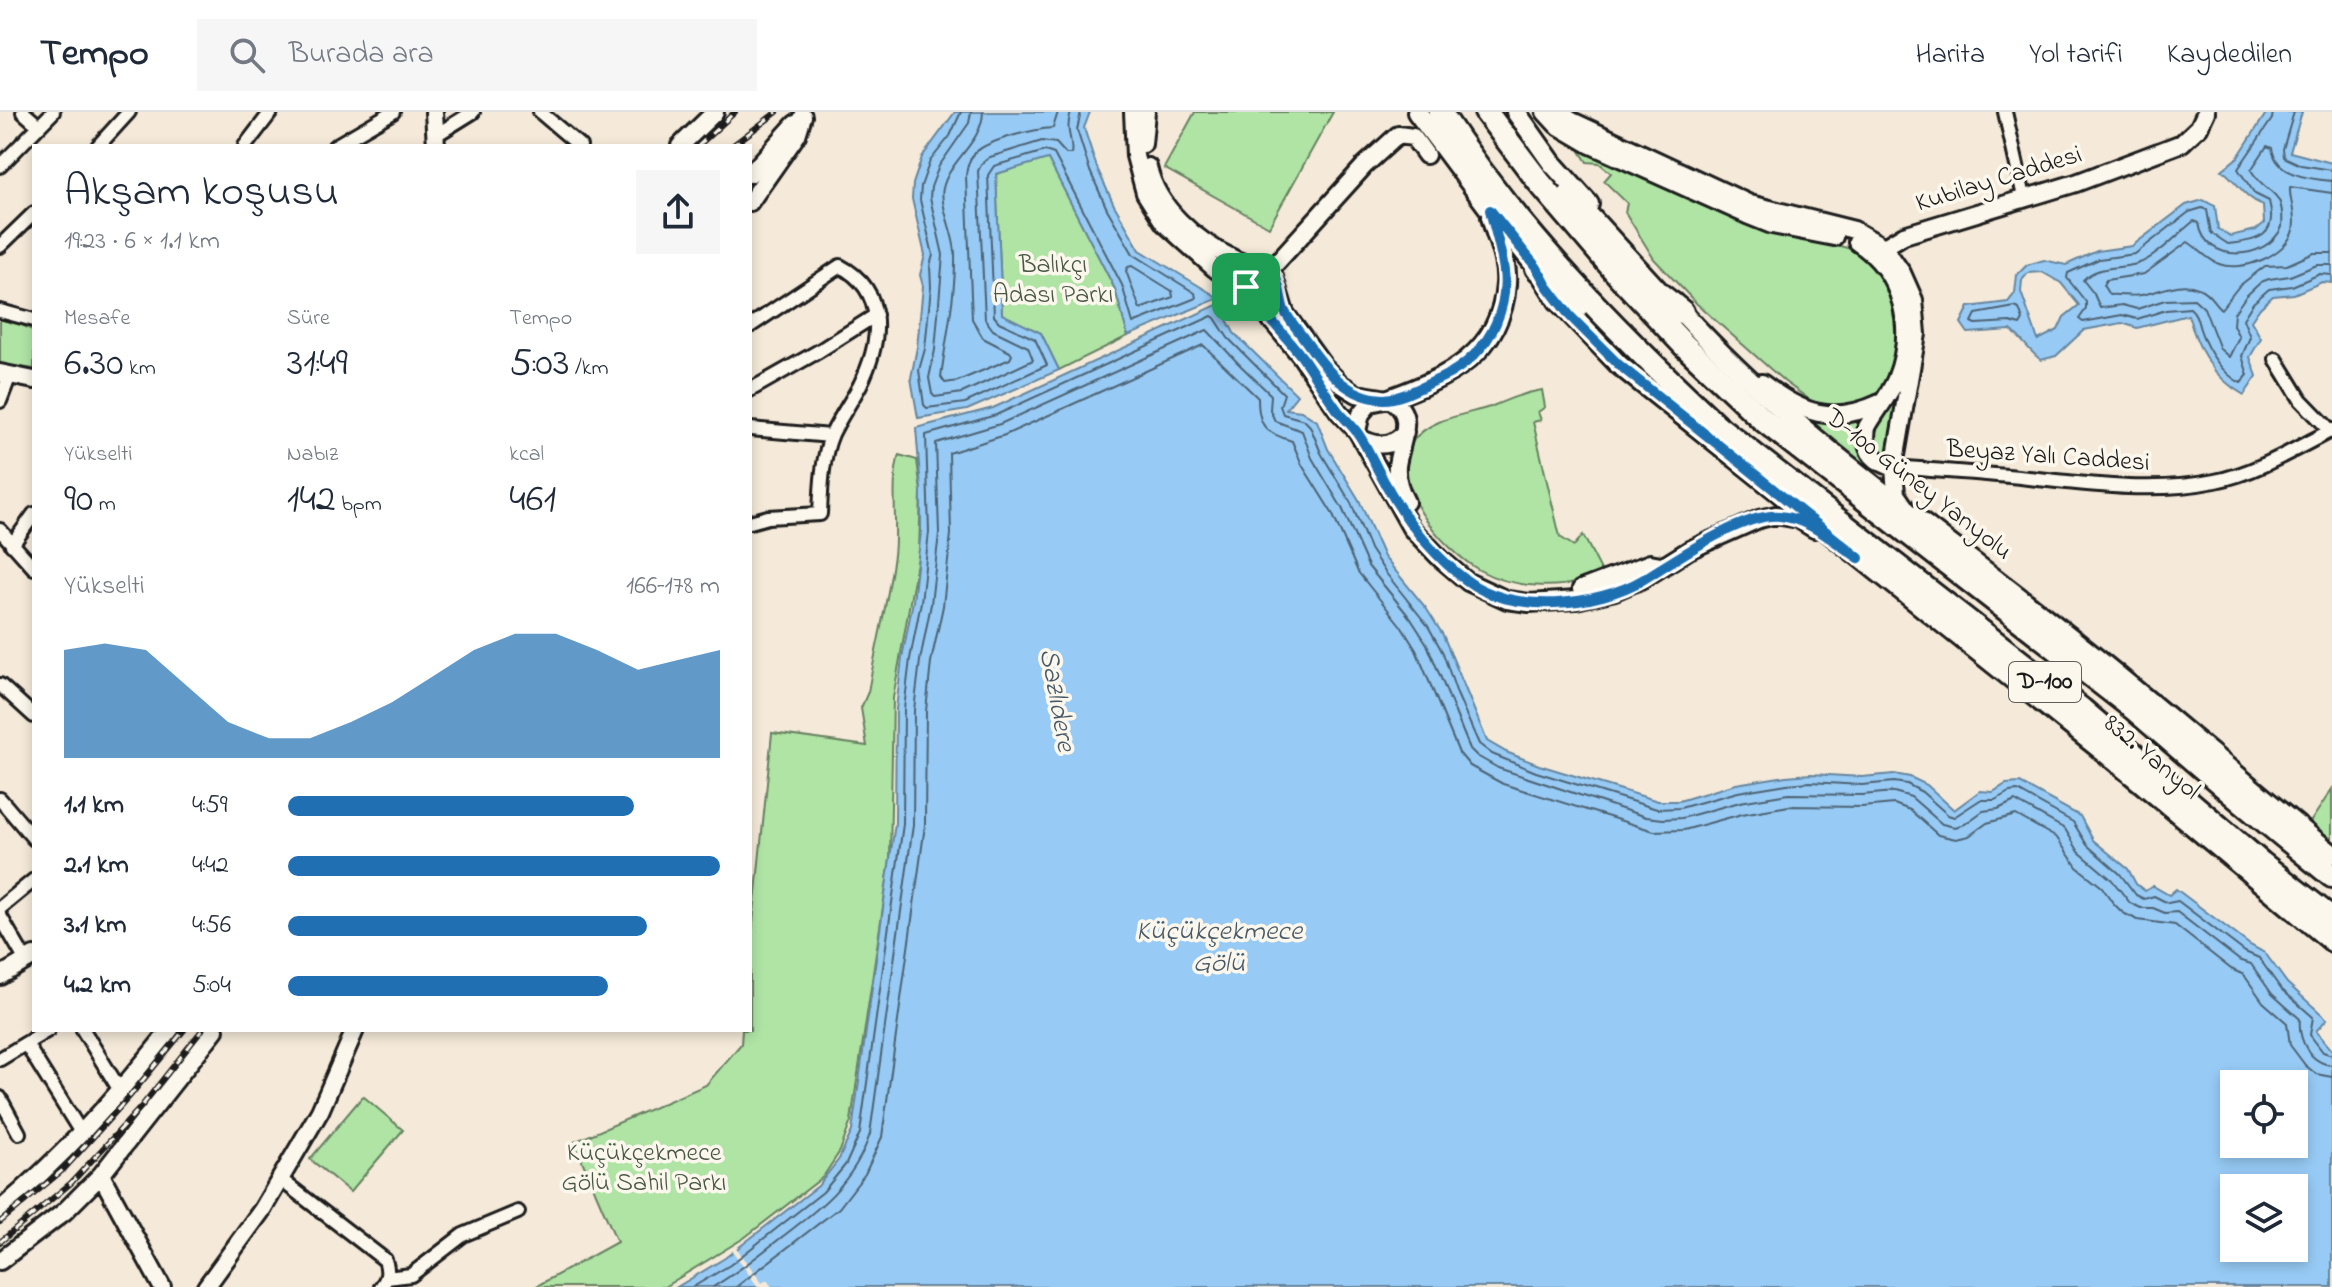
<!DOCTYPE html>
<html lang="tr">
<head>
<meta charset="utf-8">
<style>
	body { margin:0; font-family:"Indie Flower",sans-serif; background:#f6f6f7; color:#1f2937; height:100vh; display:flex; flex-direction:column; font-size:30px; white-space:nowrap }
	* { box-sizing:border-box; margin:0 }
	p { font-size:26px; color:#747a83 }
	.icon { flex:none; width:44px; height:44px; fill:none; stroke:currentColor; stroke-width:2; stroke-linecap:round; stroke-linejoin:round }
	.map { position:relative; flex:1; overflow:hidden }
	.sheet { position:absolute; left:32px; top:32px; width:720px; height:888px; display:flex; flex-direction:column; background:#fff; border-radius:0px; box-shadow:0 4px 12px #0003 }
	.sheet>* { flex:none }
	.buttons { position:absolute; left:2220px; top:958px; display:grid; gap:16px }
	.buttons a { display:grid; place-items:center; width:88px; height:88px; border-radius:0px; background:#fff; box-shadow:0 4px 12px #0003; font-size:40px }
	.pin { position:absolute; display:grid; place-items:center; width:68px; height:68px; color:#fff; margin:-34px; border-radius:16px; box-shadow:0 4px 12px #0006 }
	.round { display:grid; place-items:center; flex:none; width:84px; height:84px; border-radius:0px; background:#f6f6f7 }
	.head { display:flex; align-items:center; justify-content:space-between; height:136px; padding:0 32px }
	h1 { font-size:44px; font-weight:600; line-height:60px }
	.stats { display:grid; grid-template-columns:repeat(3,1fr); gap:12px; height:136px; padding:8px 32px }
	.stats div { display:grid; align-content:center }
	.stats b { font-size:40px; font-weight:600 }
	.stats small { font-size:22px; font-weight:400 }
	.stats p { font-size:22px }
	.chart { height:224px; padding:16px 32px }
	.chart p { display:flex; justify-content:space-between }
	.chart svg { width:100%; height:144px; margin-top:8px; fill:#1f6fb2; opacity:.7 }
	ul { padding:0 32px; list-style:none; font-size:26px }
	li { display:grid; grid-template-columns:128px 96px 1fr; align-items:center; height:60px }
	li i { height:20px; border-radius:10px; background:#1f6fb2 }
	header { display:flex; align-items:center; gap:48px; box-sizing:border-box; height:112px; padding:0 40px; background:#fff; border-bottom:2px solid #e0e1e3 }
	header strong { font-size:38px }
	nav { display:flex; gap:44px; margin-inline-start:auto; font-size:28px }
	.search { width:560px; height:72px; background:#f6f6f7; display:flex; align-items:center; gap:20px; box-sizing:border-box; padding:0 28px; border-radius:0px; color:#747a83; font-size:30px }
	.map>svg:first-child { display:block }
</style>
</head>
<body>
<header>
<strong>Tempo</strong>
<div class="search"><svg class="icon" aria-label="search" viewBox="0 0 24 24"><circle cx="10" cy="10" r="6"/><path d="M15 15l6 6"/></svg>Burada ara</div>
<nav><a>Harita</a><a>Yol tarifi</a><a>Kaydedilen</a></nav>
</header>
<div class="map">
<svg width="2332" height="1175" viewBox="0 0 2332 1175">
	<rect width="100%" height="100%" fill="#f5ead9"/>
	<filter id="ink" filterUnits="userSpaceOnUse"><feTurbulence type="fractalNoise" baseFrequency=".0125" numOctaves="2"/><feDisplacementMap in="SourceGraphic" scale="16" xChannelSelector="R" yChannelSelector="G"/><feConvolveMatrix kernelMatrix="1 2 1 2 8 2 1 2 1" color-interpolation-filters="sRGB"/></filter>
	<g filter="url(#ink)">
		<!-- green -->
		<path fill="#afe4a5" stroke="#668060" stroke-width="2" d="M1195 0H1333L1269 115 1164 56Z
			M1576 33 1833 132 1861 140 1889 170 1902 205 1897 246 1886 272 1870 286 1852 295 1829 296 1813 290 1785 270 1697 192 1654 147 1625 100 1627 91 1604 69 1611 61 1599 51 1587 50Z
			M1048 46 1115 177 1128 224 1059 258 1041 221 1002 203 996 62Z
			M0 207 22 213 34 219V257L0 252Z
			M1900 272 1889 341 1883 344 1873 332 1872 320Z
			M1542 278 1545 295 1538 300 1541 308 1533 310 1560 425 1574 434 1583 423 1601 458C1572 482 1511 476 1479 458 1444 438 1384 371 1413 329 1430 306 1465 303 1490 295 1507 288 1523 281 1542 278Z
			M1858 307 1856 330 1870 357 1812 310 1836 312Z
			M899 343 917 348 921 380 919 439 893 586 890 748 851 1009 840 1039 823 1065 744 1126 664 1175H535L617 1130 574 1030 706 973 741 932 742 918H750V840L772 621 867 634 861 596 868 580C876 534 888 489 894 443 898 410 890 375 899 343Z
			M2332 677V729L2309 712Z
			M363 984 403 1018 350 1080 310 1047Z"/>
		<!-- water -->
		<path fill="#97cbf5" stroke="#66859e" stroke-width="2" fill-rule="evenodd" d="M955 0H1090L1084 16 1097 56 1114 93 1140 138 1219 186 1128 224 1115 177 1048 47 996 62 1002 202 1041 221 1059 258 967 298 918 306 911 266 917 235 923 174 920 163 925 143 912 87 913 72 922 45Z
			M2267 0H2302L2290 40 2332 51V171L2322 170 2294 182 2273 184 2260 196 2251 209 2261 226 2250 245 2257 264 2244 283C2212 265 2198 237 2188 203L2137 216 2122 211 2084 218 2056 244 2041 248C2029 239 2022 227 2011 218L1968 221 1961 211 1969 195 2008 190 2015 181 2017 163 2027 153 2044 148 2066 153 2097 139 2132 134 2186 93 2203 88 2215 94 2218 117 2230 124 2256 118 2264 111 2263 93C2244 86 2238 70 2222 58L2238 45ZM2042 160 2061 171 2079 193 2064 205 2058 218 2038 228 2021 180 2022 168 2028 161Z
			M1219 192 1234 221 1297 283 1286 297 1301 299 1317 309 1328 337 1359 388 1384 445 1426 496 1443 523 1487 629 1506 640 1539 653 1658 689H1679L1736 672 1786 664 1811 662 1862 665 1894 662 1910 665 1927 673 1954 698 1980 679 1993 680 2006 672 2020 671 2080 704 2093 728 2128 757 2136 772 2145 779 2153 774 2169 783 2176 777 2250 833 2265 841 2287 871 2327 907 2316 919 2332 938V1175H677L725 1146 818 1074 839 1047 852 1019 895 711 896 597 902 546 913 489 921 420V377L916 316 993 296ZM2234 972H2294V1032H2234ZM2234 1076H2294V1136H2234Z"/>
		<!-- pier -->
		<path fill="#f5ead9" d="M735 1134 762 1171 767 1168 772 1175H758L731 1137Z"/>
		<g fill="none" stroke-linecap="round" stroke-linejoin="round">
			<!-- shore -->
			<path stroke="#4d6273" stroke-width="2" d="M961 0 950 24 930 49 921 74 920 88 933 143 930 154 931 175 925 237 919 258 924 293 927 296 965 291 1047 253 1035 227 999 210 994 204 988 63 994 54 1045 39 1054 42 1122 173 1133 211 1196 186 1195 181 1133 142 1107 97 1090 59 1077 18 1081 0
				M971 0 969 11 939 54 931 75 930 86 943 143 935 238 929 266 932 282 935 285 962 281 1033 248 1028 235 993 218 985 207 978 59 982 51 990 45 1042 29 1056 31 1066 42H1071C1074 27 1064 22 1071 0
				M983 0C982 31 950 47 943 76 939 93 955 123 955 142 956 182 946 226 941 265L945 271 958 269 1010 247 1012 243 1010 240 983 226 972 207 966 64C967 56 968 48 975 41 987 28 1035 17 1053 16L1058 0
				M2273 0 2272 7 2238 57 2255 82 2269 89C2278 124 2259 129 2228 132L2211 121 2207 98 2202 96 2189 100 2135 142 2099 147 2068 161 2067 166 2086 190V197L2079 207 2083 210 2122 203 2137 207 2166 198 2190 196C2198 203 2197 210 2201 220 2207 238 2223 263 2241 271L2248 263 2242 244 2250 225 2243 207 2253 191 2269 177 2292 174 2320 162 2332 163
				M2294 0 2283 37 2284 45 2301 53 2332 58
				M2332 69C2308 67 2276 63 2272 36L2267 34 2251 58C2267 85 2285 75 2282 115 2267 149 2205 153 2199 111L2194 109C2177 122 2158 145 2137 152 2119 157 2097 153 2083 168L2094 182 2100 196 2122 193 2137 197 2165 188 2194 187 2204 196 2220 237 2229 245 2239 225 2233 213 2234 201 2246 184 2261 170 2269 167 2290 164 2317 153H2332
				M2332 81 2290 75C2289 88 2297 104 2293 118 2287 143 2242 161 2219 152 2206 147 2198 136 2188 130L2144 162 2106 168 2103 173 2109 183C2119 182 2131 185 2141 183 2159 180 2180 168 2198 176 2210 180 2213 191 2221 197L2239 174 2265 154 2287 153 2314 141H2332
				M1128 155 1132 154 1172 179 1173 185 1140 197 1126 159Z
				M2015 195 2019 197 2023 208 2020 213 2010 210 1976 212 1972 210 1976 202Z
				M693 1175 730 1153 823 1080 846 1052 860 1021 903 712 904 597 910 547 921 490 929 420 926 323 996 303 1212 204 1215 206 1228 226 1284 282 1280 294 1283 302 1304 308 1310 314 1321 341 1351 391 1370 437 1385 460 1428 514 1443 541 1457 582 1479 632 1492 642 1536 660 1657 697 1680 696 1738 680 1787 672 1810 670 1862 673 1894 670 1907 672 1922 680 1948 703 1954 705 1980 688H1995L2009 680 2018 679 2073 710 2087 733 2120 762 2136 783 2144 787 2154 784 2168 791 2178 789 2245 840 2259 846 2281 877 2313 905 2310 923 2323 940 2332 943
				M713 1175C736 1161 757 1145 778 1128 818 1098 854 1071 870 1022L913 713 914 598 920 549 931 492 939 421 936 331 1000 312 1207 218 1238 251 1271 283 1270 298 1275 309 1302 319 1312 346 1342 396 1368 454 1411 507 1427 532 1470 637 1477 644 1498 656 1646 705 1663 707 1682 706 1740 690 1788 682 1862 683 1894 680 1911 685 1942 712 1955 715 1965 712 1983 699 1998 697 2015 689 2065 717 2079 740 2112 768 2130 791 2141 796H2153L2165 801 2177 800 2239 848 2251 852 2272 882 2300 907C2298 927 2309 951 2332 953
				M736 1175 839 1096 865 1062 882 1025 925 713 926 599 931 550 943 494 951 422 949 341 1005 323 1203 233 1258 286C1258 315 1266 321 1292 329L1302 353 1332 401 1358 460 1401 514 1416 538 1459 641 1470 654 1503 672 1654 719 1684 718 1742 702 1789 694 1862 695 1894 692 1910 698 1938 723 1956 727 1969 724 1987 711 2016 703 2057 726 2077 755 2102 775 2113 791 2123 801 2138 808 2175 813 2231 857 2244 863 2263 890 2287 911 2290 933 2305 953 2316 962 2332 965"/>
			<defs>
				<path id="street" d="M23 0 39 14
					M540 0 580 34
					M2005 0 2024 85
					M436 23 473 0
					M98 34 129 0
					M245 34 271 0
					M335 34 393 0
					M0 54 53 0
					M0 134 34 101
					M0 199 34 208
					M750 214 840 154C888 179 881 231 860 273 851 290 840 305 832 322 822 345 821 377 820 402L768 405 750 410
					M2276 247 2301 288 2332 320
					M750 278 819 239 876 203
					M0 289 10 263
					M750 317 831 324
					M1894 355C1939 359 1983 361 2028 366 2091 372 2152 382 2215 369 2256 361 2295 337 2332 318
					M0 418 34 456
					M12 433 34 402
					M0 573 34 604
					M0 687 34 727
					M0 796 34 768
					M0 804 26 849
					M83 918 121 980
					M26 932 82 1022
					M0 947 48 918
					M0 986 19 1021
					M280 1067 385 1148C389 1159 388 1167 381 1175
					M387 1166 411 1163 463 1123 518 1100"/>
				<path id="secondary" d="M434 0 436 34
					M1133 0 1135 44 1145 81 1164 111 1214 156 1251 184 1300 243 1339 300 1357 319 1411 416 1441 447 1468 470 1507 488 1529 491 1576 488 1615 479 1643 467 1689 438 1759 407 1776 403 1798 407 1814 417
					M1545 0 1557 13 1591 33 1747 103 1772 113 1834 125
					M1559 0 1572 9 1750 92 1854 118 1884 135 1902 161 1914 188 1917 222 1894 355 1896 382 1907 398
					M1143 32 1146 0
					M680 34 715 0
					M1148 55C1157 96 1195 128 1232 146 1244 153 1264 156 1273 162L1285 201 1324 255 1341 272 1357 282 1382 286
					M750 62 795 12
					M750 90 797 23 803 4
					M1857 130C1903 160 1916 217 1896 267 1889 284 1876 299 1867 315 1863 338 1873 350 1894 355
					M1884 135 1904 123 2076 71 2182 31 2199 15 2206 0
					M1269 159 1365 53 1398 23 1413 25 1426 43
					M0 261 34 268
					M1762 271C1802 302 1833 313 1880 291
					M1357 319 1361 302 1370 291 1389 287C1418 302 1400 329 1397 354 1396 367 1400 379 1406 390
					M1362 327C1378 335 1393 335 1405 320
					M1581 477 1650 451 1661 453
					M0 864 34 844
					M101 1063 162 1175
					M0 1098C64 1044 118 984 170 918
					M0 1149 64 1100 101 1063 215 918
					M206 1175 262 1098 320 999 355 918"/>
				<path id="primary" d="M1417 0 1490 98 1537 156 1558 189 1619 253 2110 645 2332 830
					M1516 0 1552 51 1589 92
					M1673 190C1781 313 1919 406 2047 507 2144 582 2236 665 2332 742
					M1389 287C1446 266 1501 243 1506 172 1508 149 1497 127 1491 105"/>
				<path id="highway" d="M1440 0C1517 119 1614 217 1717 314L2082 598 2261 751 2332 807
					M1486 0 1539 70 1621 166 1683 232 1762 307 2133 596 2242 690 2332 764
					M1569 84 1659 182 1682 200
					M1537 156 1577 194"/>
			</defs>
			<!-- street casing -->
			<use href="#street" stroke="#1c1c1c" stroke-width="18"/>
			<!-- secondary casing -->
			<use href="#secondary" stroke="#1c1c1c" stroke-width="22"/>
			<!-- primary casing -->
			<use href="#primary" stroke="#1c1c1c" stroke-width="24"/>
			<!-- highway casing -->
			<use href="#highway" stroke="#1c1c1c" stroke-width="28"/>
			<!-- street -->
			<use href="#street" stroke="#fbf7ec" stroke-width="12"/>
			<!-- secondary -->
			<use href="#secondary" stroke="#fbf7ec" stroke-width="16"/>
			<!-- primary -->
			<use href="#primary" stroke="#fbf7ec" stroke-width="18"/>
			<!-- highway -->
			<use href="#highway" stroke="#fbf7ec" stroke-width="22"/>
			<defs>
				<path id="rail" d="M698 34 735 0
					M732 34 777 0
					M0 1110 64 1057 129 985 184 918
					M0 1130 71 1071 141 995 202 918"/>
			</defs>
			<!-- rail casing -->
			<use href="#rail" stroke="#1c1c1c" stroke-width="6"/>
			<!-- rail -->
			<use href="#rail" stroke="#fbf7ec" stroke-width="3" stroke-dasharray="9" stroke-linecap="butt"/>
		</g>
	</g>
	<g fill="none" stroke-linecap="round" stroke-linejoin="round" filter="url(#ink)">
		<defs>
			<path id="route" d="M1490 98 1537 156 1547 174 1570 204 1619 253 1859 446C1835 431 1810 407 1780 404 1744 400 1675 448 1644 467 1597 495 1511 503 1466 468 1431 442 1406 409 1385 371 1376 356 1369 338 1359 323 1354 315 1346 308 1339 300 1326 283 1315 263 1302 245 1285 223 1265 202 1248 180 1244 170 1248 163 1257 158 1264 157 1269 157 1274 163 1280 171 1280 187 1284 198 1289 208 1298 218 1305 228 1325 256 1346 286 1384 287 1402 287 1425 273 1441 266 1465 255 1486 235 1496 211 1514 169 1500 140 1490 98Z"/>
		</defs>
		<!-- route casing -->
		<use href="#route" stroke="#fff" stroke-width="16"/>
		<!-- route -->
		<use href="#route" stroke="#1f6fb2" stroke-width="10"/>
	</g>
	<g text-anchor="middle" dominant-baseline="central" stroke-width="7" stroke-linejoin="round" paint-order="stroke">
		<!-- shield labels -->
		<rect fill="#fbf7ec" stroke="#5f5e5a" stroke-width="2" x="2009" y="550" width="72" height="40" rx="6"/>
		<g font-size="24" font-weight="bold" fill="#1c1c1c">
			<text x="2045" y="570">D-100</text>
		</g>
		<!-- street labels -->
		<g font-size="26" fill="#1c1c1c" stroke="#fbf7ec">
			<text transform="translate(1999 68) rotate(-17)">Kubilay Caddesi</text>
			<text transform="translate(2048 345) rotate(4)">Beyaz Yalı Caddesi</text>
			<text transform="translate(1918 373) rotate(38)">D-100 Güney Yanyolu</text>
			<text transform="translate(2151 646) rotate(40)">832. Yanyol</text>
		</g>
		<!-- park labels -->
		<g font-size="26" fill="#485845" stroke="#fbf7ec">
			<text x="1053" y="154">Balıkçı<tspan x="1053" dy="30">Adası Parkı</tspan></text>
			<text x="644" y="1042">Küçükçekmece<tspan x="644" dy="30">Gölü Sahil Parkı</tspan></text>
		</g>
		<!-- water labels -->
		<g font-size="28" font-style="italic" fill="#475968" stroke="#fbf7ec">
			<text transform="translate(1056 588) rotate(80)">Sazlıdere</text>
			<text x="1219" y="820">Küçükçekmece<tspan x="1219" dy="32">Gölü</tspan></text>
		</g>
	</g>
</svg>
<div class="buttons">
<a><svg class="icon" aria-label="locate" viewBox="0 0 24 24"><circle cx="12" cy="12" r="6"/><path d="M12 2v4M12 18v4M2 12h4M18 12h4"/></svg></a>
<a><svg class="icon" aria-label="layers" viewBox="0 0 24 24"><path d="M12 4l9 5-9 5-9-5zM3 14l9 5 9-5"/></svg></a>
</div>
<div class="pin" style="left:1246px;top:175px;background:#1e9e55"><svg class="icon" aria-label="arrive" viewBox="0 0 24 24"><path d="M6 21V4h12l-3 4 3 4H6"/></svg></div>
<section class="sheet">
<div class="head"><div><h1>Akşam koşusu</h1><p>19:23 · 6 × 1.1 km</p></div><a class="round"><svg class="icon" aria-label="share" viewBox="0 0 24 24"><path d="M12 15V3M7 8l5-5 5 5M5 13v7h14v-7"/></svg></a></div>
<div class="stats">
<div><p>Mesafe</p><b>6.30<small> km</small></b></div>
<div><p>Süre</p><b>31:49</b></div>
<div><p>Tempo</p><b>5:03<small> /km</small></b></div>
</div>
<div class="stats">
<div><p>Yükselti</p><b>90<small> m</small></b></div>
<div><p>Nabız</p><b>142<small> bpm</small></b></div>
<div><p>kcal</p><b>461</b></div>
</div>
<div class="chart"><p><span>Yükselti</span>166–178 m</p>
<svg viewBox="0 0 160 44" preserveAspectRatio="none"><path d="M0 44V11L10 9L20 11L30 22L40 33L50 38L60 38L70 33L80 27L90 19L100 11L110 6L120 6L130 11L140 17L150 14L160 11V44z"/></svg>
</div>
<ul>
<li><b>1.1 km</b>4:59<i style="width:80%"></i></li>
<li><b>2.1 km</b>4:42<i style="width:100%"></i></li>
<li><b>3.1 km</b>4:56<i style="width:83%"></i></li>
<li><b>4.2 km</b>5:04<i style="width:74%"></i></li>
</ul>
</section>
</div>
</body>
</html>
